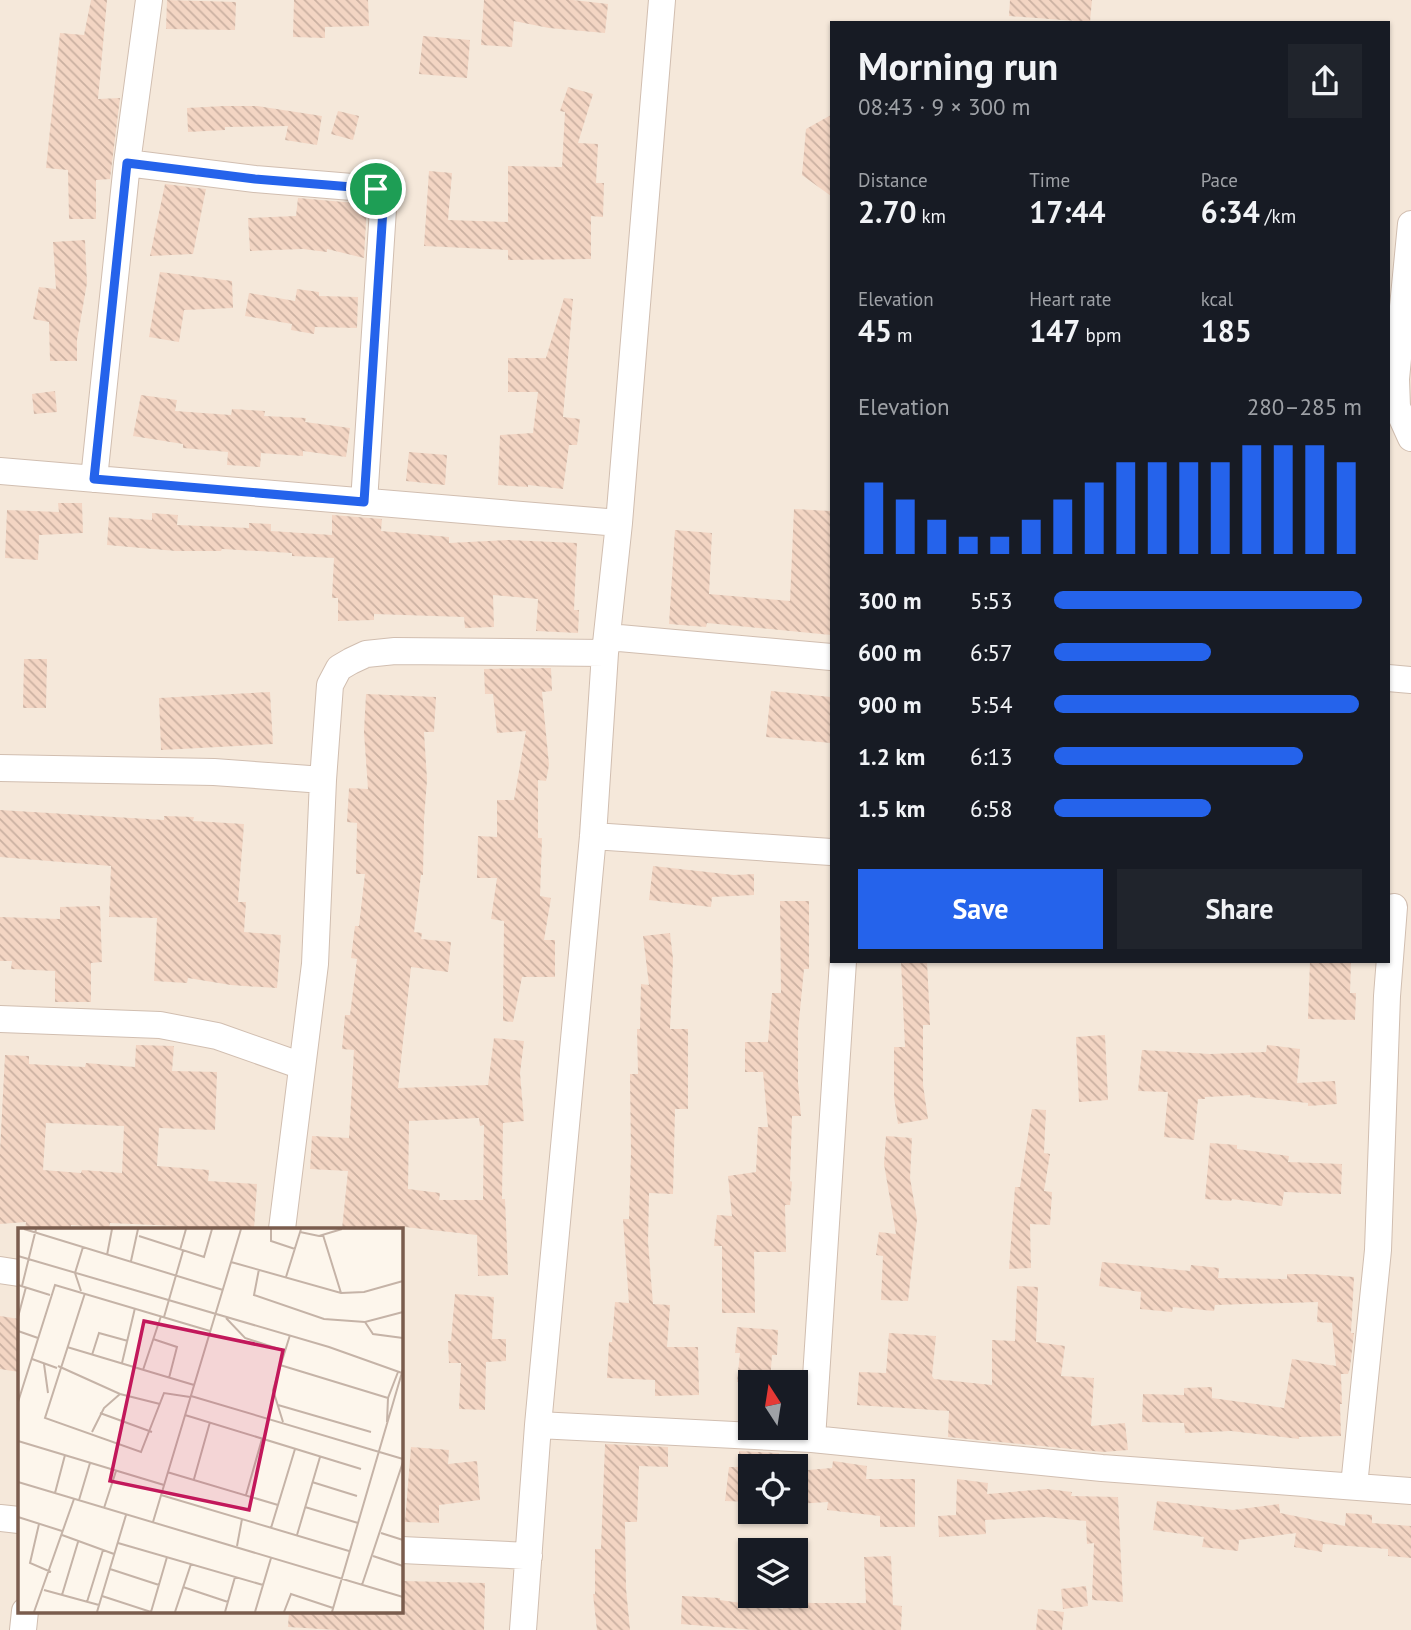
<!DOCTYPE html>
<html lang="en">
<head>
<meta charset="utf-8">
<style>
	body { margin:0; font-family:"PT Sans",sans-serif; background:#20242c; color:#f1f3f6; height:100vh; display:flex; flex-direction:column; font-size:26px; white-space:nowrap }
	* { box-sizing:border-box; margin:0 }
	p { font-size:23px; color:#9ea1a6 }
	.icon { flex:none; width:38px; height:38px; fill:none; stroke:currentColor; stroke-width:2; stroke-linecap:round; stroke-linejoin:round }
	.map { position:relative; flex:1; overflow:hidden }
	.drawer { position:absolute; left:830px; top:21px; width:560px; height:942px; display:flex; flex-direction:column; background:#171b24; border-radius:0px; box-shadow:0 2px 5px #0004 }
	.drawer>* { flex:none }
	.needle { width:46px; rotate:348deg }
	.tools { position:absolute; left:738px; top:1370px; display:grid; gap:14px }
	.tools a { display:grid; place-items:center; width:70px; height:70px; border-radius:0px; background:#171b24; box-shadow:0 2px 5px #0004; font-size:35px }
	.pin { position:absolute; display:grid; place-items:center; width:60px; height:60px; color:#fff; margin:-30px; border:4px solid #fff; border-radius:50%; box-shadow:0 2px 7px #0007 }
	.round { display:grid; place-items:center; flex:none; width:74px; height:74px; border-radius:0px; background:#20242c }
	.summary { display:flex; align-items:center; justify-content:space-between; height:119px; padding:0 28px }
	h1 { font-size:38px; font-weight:700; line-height:52px }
	.stats { display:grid; grid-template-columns:repeat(3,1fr); gap:10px; height:119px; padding:7px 28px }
	.stats div { display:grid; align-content:center }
	.stats b { font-size:30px; font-weight:700 }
	.stats small { font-size:19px; font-weight:400 }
	.stats p { font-size:19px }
	.chart { height:196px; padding:14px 28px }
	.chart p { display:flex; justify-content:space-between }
	.chart svg { width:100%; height:126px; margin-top:7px; stroke:#2563eb; stroke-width:6 }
	.action { display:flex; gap:14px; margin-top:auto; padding:14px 28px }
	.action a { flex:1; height:80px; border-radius:0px; background:#2563eb; color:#fff; font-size:28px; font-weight:700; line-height:80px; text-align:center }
	.action a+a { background:#20242c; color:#f1f3f6 }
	ul { padding:0 28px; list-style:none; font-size:23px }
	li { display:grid; grid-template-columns:112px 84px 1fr; align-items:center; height:52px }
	li i { height:18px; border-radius:9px; background:#2563eb }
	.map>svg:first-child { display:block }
</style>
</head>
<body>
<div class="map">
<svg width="1411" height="1630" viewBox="0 0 1411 1630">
	<defs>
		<pattern id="building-back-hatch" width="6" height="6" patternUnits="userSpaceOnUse" patternTransform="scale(1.75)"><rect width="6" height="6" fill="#f3d5c3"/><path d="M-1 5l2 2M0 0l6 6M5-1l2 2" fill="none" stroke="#cab0a1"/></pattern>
	</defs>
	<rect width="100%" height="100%" fill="#fdf6ec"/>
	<!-- residential -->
	<path fill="#f5e8da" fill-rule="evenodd" d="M0 0H1411V1630H0ZM831 23H1388V961H831ZM19 1229H401V1611H19ZM751 1382H796V1428H751ZM751 1466H796V1512H751ZM751 1550H796V1596H751Z"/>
	<!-- building -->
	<path fill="url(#building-back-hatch)" fill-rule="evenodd" d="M91 0H107L98 99 120 98 110 179 96 180V219H69L68 170 46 168 52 111 60 33 84 35Z
		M167 0 236 2 235 30 166 29Z
		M294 0H368L369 26 325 27V38L293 37Z
		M484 0H573L608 4 605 33 549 28 514 21 512 47 481 45Z
		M1010 0H1092L1090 22 1009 16Z
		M423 36 470 40 467 78 419 74Z
		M568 87 593 94 578 143 598 144 596 183H604L603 217 591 216V259L508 260V250L424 246 429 171 452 173 448 220 508 222V166L562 167 565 112 560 111Z
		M224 106H257L322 116 317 145 285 140 288 126 225 127V130L188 132 187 108Z
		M338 111 359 116 353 140 331 134Z
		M831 115V196L802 175 806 129Z
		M165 184 206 189 193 254 150 256Z
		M298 198 367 204 364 258 327 249V252L303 249 250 251 248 218 296 216Z
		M85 240 87 283 77 340V361H50L49 322 33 319 39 287 56 289 53 242Z
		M160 272 232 281 233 308 184 310 179 342 149 337Z
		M297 289 319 292V296L358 297 357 328 315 327 314 334 291 330 292 324 245 316 249 293 295 301Z
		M564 298 573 299 563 417 580 419 577 445H569L563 489 528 485V487L498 485 500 435 533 433 538 392H508V358H546Z
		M55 391 57 412 34 414 32 394Z
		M141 395 177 400 175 411 231 415 232 409 265 411 264 416 306 418 305 422 350 428 346 457 303 451V456L261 453 260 467 227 465 228 452 183 448V444L133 436Z
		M409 452 447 455 445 485 406 481Z
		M58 503H82L83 533 39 535 38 560 5 558 7 510 59 512Z
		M794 509 831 511V635L707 623 706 627 669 624 675 530 712 533 709 594 790 601Z
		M152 513 178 515 177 525 249 528V523L271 524V531L332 535V515L382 519 381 531 449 537V543L508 540 577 543 574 610H579L578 633 536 631 538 599 493 595 494 627 465 628 464 617 374 614V620L338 621V598H332L334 558 292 556V553L222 549 221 551H176L107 545 109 517 152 520Z
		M24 659H47L46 708H23Z
		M551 668 552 691 542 692 549 765 546 781 538 780V838H542L540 896 551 898 544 940H555V977H522L513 1022 503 1021 504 921 491 919 497 878H477L478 836 497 837V800H514L526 731 497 733 493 694H485L484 669Z
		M771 691 831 697V743L766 737Z
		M270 692 273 744 161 750 159 698Z
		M366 694 436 697 434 732H424L427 780 424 819 423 875H421L414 932 422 933 421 939 451 942 448 972 411 967 398 1088 488 1085 494 1038 524 1041 520 1073 524 1121 503 1123 502 1199H505L508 1275 478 1276 477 1235 396 1226V1229H342L348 1171 310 1169 312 1136 349 1138 354 1050 342 1049 345 1015H350L357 959 351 958 355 926H359L365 874H356L357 823 347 822 349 788 368 789 364 732ZM479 1118 480 1126 484 1125 483 1200H439L440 1193 408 1189 409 1121Z
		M0 810 164 820V816L194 817 193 821 244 824 238 902H246L244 932 281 935 277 988 231 985 188 978 187 983 154 981 157 918 109 917 111 866 0 857Z
		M653 866 734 875 754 874V895L712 897 711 907 649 900Z
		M780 901H809V969H804L798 1031V1083L801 1116H792L790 1181 792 1182 790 1205H785L786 1252H754L755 1313H722V1246H714L717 1215 732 1216 728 1176 756 1172 758 1127H768L763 1072H745V1042H768L772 993H781Z
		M100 906 102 962 91 963V1002H55V971L11 969 12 961H0V917L60 919V907Z
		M670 933 673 959 670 1029H688V1109H675L673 1194 649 1193 648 1242 653 1304 670 1305 667 1347H698L699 1395 655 1396V1380L607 1378 609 1342H612L615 1302 629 1303 623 1219H629L631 1153 630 1074H638L637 1029H640L641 984 649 985 643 936Z
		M901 961H927L930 1025H923V1085L928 1119 898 1124 894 1097V1047H905Z
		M1310 961H1351L1350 993H1356L1355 1020 1308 1019Z
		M1105 1035 1108 1100 1079 1102 1076 1037Z
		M136 1045 174 1046 172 1071 217 1072 215 1130 159 1128 157 1166 209 1170 208 1181 257 1184 254 1229H177V1226L110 1223 109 1228 71 1225V1229H25L26 1222 0 1224V1152L5 1055 29 1056V1064L85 1067 86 1063 135 1067ZM46 1123 124 1126 122 1173 82 1170 81 1173 43 1170Z
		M1267 1045 1300 1049 1297 1083 1335 1081 1337 1104 1308 1106V1103L1250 1097V1095L1205 1097V1099H1198L1194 1140 1164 1137 1168 1092 1138 1091 1142 1050 1210 1054 1266 1052Z
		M1032 1109 1046 1110 1044 1153 1050 1154 1044 1191 1052 1192 1050 1225 1030 1224 1031 1268 1009 1269 1015 1187H1020Z
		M886 1136 912 1138 910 1178 917 1219 908 1301 881 1300 883 1256 876 1255 879 1232 896 1234 884 1164Z
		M1210 1143 1237 1145V1149L1289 1156 1288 1162 1342 1164 1341 1194 1284 1192 1282 1206 1232 1199 1231 1201 1205 1199Z
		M1102 1262 1190 1271 1191 1265 1219 1268 1218 1278 1287 1279V1274H1311L1354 1277 1351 1333H1354L1350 1368 1348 1374H1341L1342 1404H1340L1341 1436 1299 1437V1439L1231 1431 1185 1433 1184 1423 1142 1422 1143 1394 1184 1395V1388L1212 1387V1398L1284 1408 1292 1359 1336 1366 1332 1323 1317 1322 1318 1302 1215 1305 1214 1311 1173 1307 1172 1312 1140 1309 1141 1292 1099 1286Z
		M1017 1286 1038 1287 1036 1342 1065 1346 1061 1376 1094 1378 1091 1426 1125 1423 1128 1450 1103 1452 948 1437 949 1411 857 1405 859 1372 886 1373 889 1333 936 1336 932 1376 934 1379 992 1385V1340L1015 1341Z
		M455 1294 494 1297 492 1339H506V1361L486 1362 485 1410 459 1409 461 1363H449L448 1341H451Z
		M0 1316 19 1319V1372L0 1369Z
		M737 1327 778 1330 777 1355H772L770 1382H737L740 1353H735Z
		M605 1444 668 1447V1467L639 1466 637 1522H625L626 1589 630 1630H597L593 1594H595V1549H601Z
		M411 1447 449 1450 448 1464 477 1461 480 1500 439 1505V1523L405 1522Z
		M739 1451 779 1453V1466H739Z
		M833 1461 867 1466 866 1479H915V1527H880V1516L827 1510 828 1502 796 1504V1471L832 1468Z
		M729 1467H751V1502L725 1501Z
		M957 1479 988 1483 987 1494 1047 1489 1072 1492 1071 1496 1118 1497 1123 1602 1092 1600 1094 1543 1087 1544 1086 1521 1045 1517 985 1520 986 1534 939 1537 938 1516 956 1515Z
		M1157 1501 1233 1510 1279 1504 1280 1513 1345 1526 1346 1513 1372 1515V1523L1411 1526V1558L1388 1556V1549L1323 1544 1322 1552 1294 1547 1296 1533 1239 1540 1238 1551 1202 1547 1204 1537 1153 1530Z
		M891 1556 893 1605 902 1606 901 1630H754L681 1624 682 1596 720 1598V1600L783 1609V1601L812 1603H866L864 1557Z
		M403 1581 485 1583 484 1630H338L288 1627 289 1611H401Z
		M1086 1586 1088 1606 1063 1609 1061 1589Z
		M1038 1609 1064 1612 1062 1630H1036Z"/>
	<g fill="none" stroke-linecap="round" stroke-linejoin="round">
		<defs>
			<path id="minor" d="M127 163 255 179 376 189 382 197 383 209 364 502
				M1411 224 1396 379 1397 407 1411 438
				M0 471 619 523
				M94 479 127 163 149 0
				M608 637 831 657
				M1388 678 1411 680
				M0 768 214 772 323 780
				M593 836 831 852
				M0 1019 160 1025 217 1036 302 1066
				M282 1229 315 964 323 780 330 685 339 668 351 661 366 654 395 651 605 653
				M0 1270 19 1273
				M538 1425 812 1439 1102 1468 1411 1491
				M812 1439 843 961
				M1354 1486 1378 1250 1387 996 1394 907
				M0 1518 19 1520
				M401 1550 529 1556
				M23 1630 25 1611
				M523 1630 538 1425 593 836 605 653 619 523 662 0"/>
		</defs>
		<!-- minor casing -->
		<use href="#minor" stroke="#d1beb0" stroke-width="28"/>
		<!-- minor -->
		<use href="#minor" stroke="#fff" stroke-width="26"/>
	</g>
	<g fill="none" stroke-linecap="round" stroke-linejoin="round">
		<defs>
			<path id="route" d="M127 163 255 179 376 189 382 197 383 209 364 502 94 479Z"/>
		</defs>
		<!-- route casing -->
		<use href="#route" stroke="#fff" stroke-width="14"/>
		<!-- route -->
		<use href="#route" stroke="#2563eb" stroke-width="9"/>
	</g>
	<!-- overview -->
	<g transform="translate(18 1228)">
		<rect width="385" height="385" fill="#fdf6ec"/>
		<path fill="none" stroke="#c5b3a7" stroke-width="2" d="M6 1 205 62M253 1V13L277 21M282 4 301 8 324 1M305 7 323 65M121 8 186 29 194 1M162 22 168 1M89 27 94 1M0 28 311 119 384 145M113 33 120 1M213 34 323 65 346 64 385 53M241 41 236 67 306 91 347 94 385 84M268 49 283 1M0 57 32 67M4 58 18 1M63 63 57 45 65 19M67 65 27 190 123 224 146 165 172 169M0 89 8 59M146 89 165 23M208 90 227 110 267 123M347 94 355 106 385 110M0 103 20 110M135 111 159 119 151 150M49 119 176 157M74 127 81 105 110 113M14 131 39 140M104 135 117 80M26 136 30 165M262 137 370 170M40 138 102 166 142 176M125 142 143 88M173 168 385 231M0 174 37 57 192 103M260 177 353 204M82 185 134 204M167 187 343 241M265 194 255 162 272 107M369 194 370 170 380 144M74 204 86 180 102 166M0 213 146 257M149 244 260 277M176 251 192 194M0 254 385 369M294 254 339 268M37 265 47 227M143 267 331 323M228 267 244 211M61 272 72 235M287 279 340 295M86 280 98 243M0 289 44 303M135 294 223 1M21 296 12 335 33 344M253 300 277 221M363 305 385 312M44 307 96 326M279 307 302 229M100 315 245 357M219 318 224 291M355 328 385 338M92 341 141 357M344 357 385 234M165 359 210 374M26 362 81 377M44 367 60 314M84 368 133 384 149 329M69 374 85 322M16 384 56 271M79 384 108 287M157 384 173 336M207 384 217 349M237 384 253 330M266 384 273 366 315 380M314 384 385 141"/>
		<path fill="#c2185b" fill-opacity="0.15" stroke="#c2185b" stroke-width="3.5" d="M126 93 265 122 231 282 92 253Z"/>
		<rect width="385" height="385" fill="none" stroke="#7a5c4d" stroke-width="3.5"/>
	</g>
</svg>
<div class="tools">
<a><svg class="needle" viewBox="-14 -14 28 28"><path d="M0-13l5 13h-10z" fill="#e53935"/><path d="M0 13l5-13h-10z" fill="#9ea1a6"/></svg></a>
<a><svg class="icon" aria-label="locate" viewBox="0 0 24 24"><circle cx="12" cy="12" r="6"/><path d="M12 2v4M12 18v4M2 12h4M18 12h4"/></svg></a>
<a><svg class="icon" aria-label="layers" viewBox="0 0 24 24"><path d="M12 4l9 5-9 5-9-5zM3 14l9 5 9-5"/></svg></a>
</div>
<div class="pin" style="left:376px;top:189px;background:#1e9e55"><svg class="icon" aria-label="arrive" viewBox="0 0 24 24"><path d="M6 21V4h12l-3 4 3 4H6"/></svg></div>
<section class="drawer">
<div class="summary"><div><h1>Morning run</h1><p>08:43 · 9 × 300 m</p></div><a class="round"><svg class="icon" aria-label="share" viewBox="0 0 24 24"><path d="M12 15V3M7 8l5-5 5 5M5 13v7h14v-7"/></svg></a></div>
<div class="stats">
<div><p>Distance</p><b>2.70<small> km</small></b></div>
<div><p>Time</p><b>17:44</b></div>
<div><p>Pace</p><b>6:34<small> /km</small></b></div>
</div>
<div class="stats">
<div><p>Elevation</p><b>45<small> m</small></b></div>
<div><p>Heart rate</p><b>147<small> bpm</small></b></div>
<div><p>kcal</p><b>185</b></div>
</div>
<div class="chart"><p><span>Elevation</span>280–285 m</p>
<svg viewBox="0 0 160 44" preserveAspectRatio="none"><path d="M5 44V19M15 44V25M25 44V32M35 44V38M45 44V38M55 44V32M65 44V25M75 44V19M85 44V12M95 44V12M105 44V12M115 44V12M125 44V6M135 44V6M145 44V6M155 44V12"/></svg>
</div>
<ul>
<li><b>300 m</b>5:53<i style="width:100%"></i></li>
<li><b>600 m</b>6:57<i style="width:51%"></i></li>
<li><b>900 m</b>5:54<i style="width:99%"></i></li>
<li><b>1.2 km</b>6:13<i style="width:81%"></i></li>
<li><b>1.5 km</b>6:58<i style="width:51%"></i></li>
</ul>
<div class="action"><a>Save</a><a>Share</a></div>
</section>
</div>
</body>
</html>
